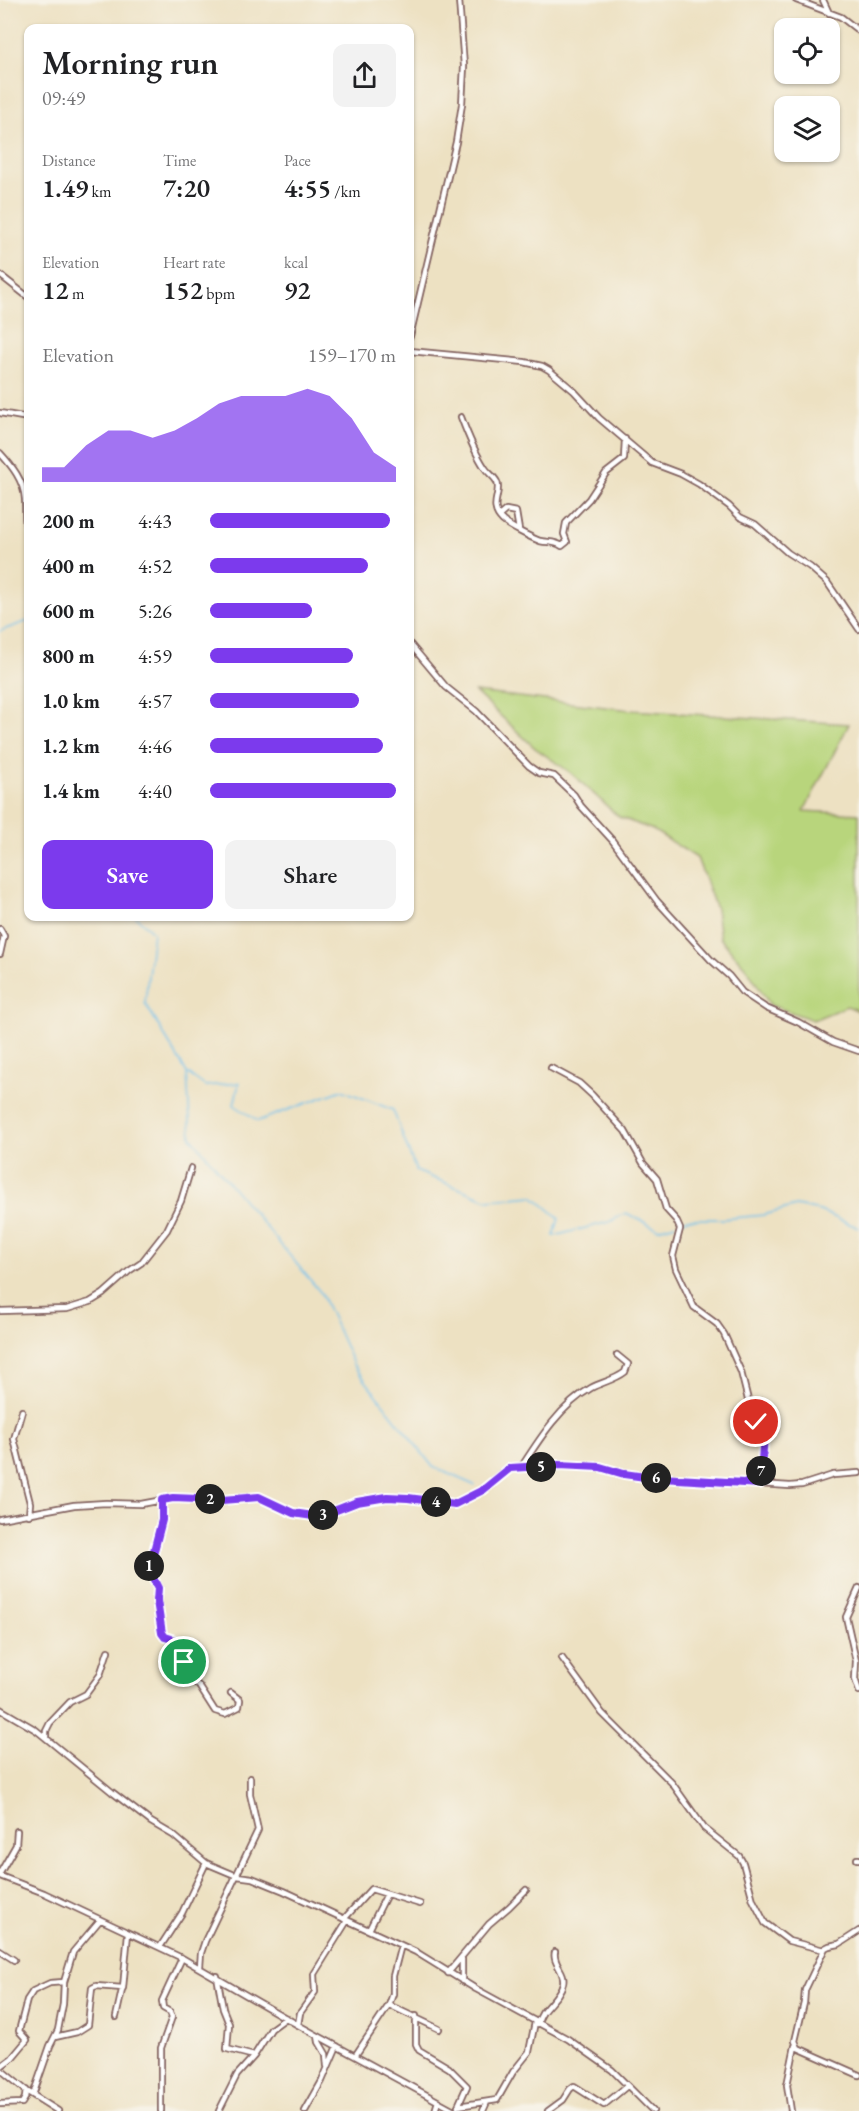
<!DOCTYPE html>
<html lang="en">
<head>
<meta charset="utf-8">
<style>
	body { margin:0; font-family:"EB Garamond",serif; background:#f2f2f2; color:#202124; height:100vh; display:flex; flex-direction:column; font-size:22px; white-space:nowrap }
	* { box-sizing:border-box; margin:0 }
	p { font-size:20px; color:#757577 }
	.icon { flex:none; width:33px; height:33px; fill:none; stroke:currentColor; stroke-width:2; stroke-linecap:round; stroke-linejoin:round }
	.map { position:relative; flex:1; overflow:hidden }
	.side { position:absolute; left:24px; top:24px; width:390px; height:897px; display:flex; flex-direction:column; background:#fff; border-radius:12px; box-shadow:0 2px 4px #0004 }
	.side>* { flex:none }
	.fabs { position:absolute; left:774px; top:18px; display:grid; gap:12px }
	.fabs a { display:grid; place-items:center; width:66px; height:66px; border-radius:12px; background:#fff; box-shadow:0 2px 4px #0004; font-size:30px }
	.pin { position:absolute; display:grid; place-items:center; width:51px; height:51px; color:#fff; margin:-26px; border:3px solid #fff; border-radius:50%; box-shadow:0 2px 6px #0007 }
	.km { position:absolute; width:30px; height:30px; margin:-15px; border-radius:50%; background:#222; color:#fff; font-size:16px; line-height:30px; text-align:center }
	.round { display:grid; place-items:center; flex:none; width:63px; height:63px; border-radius:12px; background:#f2f2f2 }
	.head { display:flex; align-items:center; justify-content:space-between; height:102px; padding:0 18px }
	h1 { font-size:33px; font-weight:600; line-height:45px }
	.figures { display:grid; grid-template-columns:repeat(3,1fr); gap:9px; height:102px; padding:6px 18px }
	.figures div { display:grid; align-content:center }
	.figures b { font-size:26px; font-weight:600 }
	.figures small { font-size:16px; font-weight:400 }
	.figures p { font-size:16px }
	.chart { height:168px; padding:12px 18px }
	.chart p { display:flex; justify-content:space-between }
	.chart svg { width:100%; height:108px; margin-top:6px; fill:#7c3aed; opacity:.7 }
	.cta { display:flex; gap:12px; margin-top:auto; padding:12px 18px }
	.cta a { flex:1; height:69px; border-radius:12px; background:#7c3aed; color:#fff; font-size:24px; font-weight:600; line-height:69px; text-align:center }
	.cta a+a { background:#f2f2f2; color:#202124 }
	ul { padding:0 18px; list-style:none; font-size:20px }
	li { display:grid; grid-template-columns:96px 72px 1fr; align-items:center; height:45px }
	li i { height:15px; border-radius:8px; background:#7c3aed }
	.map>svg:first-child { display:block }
</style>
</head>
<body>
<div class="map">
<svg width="859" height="2111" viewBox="0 0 859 2111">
	<rect width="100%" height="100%" fill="#f7f3e8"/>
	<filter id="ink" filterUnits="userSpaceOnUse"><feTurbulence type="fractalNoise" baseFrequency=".0167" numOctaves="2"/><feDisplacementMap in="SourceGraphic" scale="12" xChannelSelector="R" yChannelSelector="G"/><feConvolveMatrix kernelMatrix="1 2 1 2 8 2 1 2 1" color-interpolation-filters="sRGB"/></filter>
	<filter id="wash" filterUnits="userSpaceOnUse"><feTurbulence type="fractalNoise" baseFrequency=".008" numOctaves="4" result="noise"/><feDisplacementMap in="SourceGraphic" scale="24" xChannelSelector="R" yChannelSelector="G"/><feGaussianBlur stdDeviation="1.35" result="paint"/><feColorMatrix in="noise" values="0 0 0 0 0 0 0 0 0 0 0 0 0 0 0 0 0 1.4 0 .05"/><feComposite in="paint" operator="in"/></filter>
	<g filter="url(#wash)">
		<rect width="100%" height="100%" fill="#ede1c2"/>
		<!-- green -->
		<path fill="#b8d57b" stroke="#817a53" stroke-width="1.5" d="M475 692 631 710 849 724 804 811 859 814V1011L847 1006 813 1020 770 1005 747 969 720 938 716 909 697 858 653 830 619 817 571 773 535 748Z"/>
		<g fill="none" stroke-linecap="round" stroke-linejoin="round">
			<!-- stream -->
			<path stroke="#72c1ec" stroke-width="1.5" d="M0 631 28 621
				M135 916 153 932 145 1003 187 1073 205 1086 239 1083 234 1105 258 1121 342 1090 393 1110 416 1171 488 1200 533 1196 559 1218 554 1236 609 1222 626 1213 658 1229 675 1224
				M187 1073 191 1137 321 1293 354 1366 433 1467 474 1485
				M680 1222 687 1219H722L764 1215 796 1206 820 1211 859 1228"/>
		</g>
	</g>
	<g filter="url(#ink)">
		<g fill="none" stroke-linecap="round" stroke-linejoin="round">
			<defs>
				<path id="minor" d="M796 0 841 17 859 31
					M823 0 829 13
					M0 275 28 297
					M410 336 456 142 462 104 464 66 459 0
					M410 351 524 362 542 366 549 370 574 391 599 418 652 463 681 474 699 484 729 506 740 517 755 524 788 553 810 567 827 582 859 629
					M0 413 28 418
					M461 417C467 433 475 453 485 468 488 473 494 476 497 482 502 494 487 506 503 521 510 527 532 538 540 541 549 543 554 541 562 546L567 542 564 534 566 523 589 499 606 473 624 459 625 439
					M0 453C12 466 24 481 25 499 26 512 24 525 28 537
					M499 516 506 510 516 512 519 530
					M410 644 446 687 476 711 529 766 539 773 554 776 574 795 581 806 612 840 657 901 711 960 729 976 742 992 766 1008 798 1022 833 1042 859 1051
					M0 929 4 936 0 954
					M551 1068 579 1083 592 1095 625 1131 643 1163 657 1179 666 1209 676 1220 680 1229 673 1256 676 1269 694 1307 717 1324 724 1334 741 1372 751 1412 763 1432 760 1484
					M0 1311 67 1309 90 1302 103 1294 129 1271 141 1263 167 1230 181 1201 191 1168
					M22 1411 14 1439 30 1503 29 1515
					M522 1466C540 1438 561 1405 591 1388 602 1382 615 1380 625 1372L628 1364 617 1355
					M162 1500 160 1529 149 1570 158 1588 157 1601 162 1633 165 1637 178 1642 179 1648 175 1659 187 1665 188 1677 199 1686 215 1711 225 1714 239 1707 240 1700 231 1693
					M0 1519 74 1505 106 1503 141 1504 173 1498 222 1500 259 1497 293 1513 313 1516 326 1514 357 1502 387 1497 408 1498 455 1504 483 1490 506 1470 522 1466H593L624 1474 645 1477 790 1486 802 1485 833 1475 859 1473
					M859 1588 846 1617 856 1661 855 1679 859 1691
					M562 1658 602 1713 672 1783 704 1828 739 1856 743 1863 753 1900 765 1923 789 1941 824 1950
					M0 1709 36 1730 112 1792 151 1822 173 1835 206 1863 237 1876 252 1878 284 1891 416 1952 476 1989 568 2039 612 2070 653 2111
					M46 1738V1731L50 1723 70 1702 86 1694 100 1675 108 1651
					M857 1859H859
					M0 1873 16 1845 17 1831
					M0 1876 44 1893 182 1958 298 2025 456 2111
					M344 1919 371 1889 420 1904
					M369 1930 387 1894
					M859 1931 839 1944 829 1946 825 1948 805 1990 804 2003 795 2041 798 2048 859 2075
					M160 1947 182 1913 206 1863
					M0 1951 14 1960
					M462 1959V1981
					M200 1967 201 1953 205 1941 258 1830 250 1794V1778
					M448 1973 489 1924 509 1907 526 1890
					M217 1976 223 2009 229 2024 227 2049 254 2056
					M389 2005 439 2029
					M416 2016V2044L419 2050 449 2068 467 2086 458 2106
					M116 2017 122 1990
					M538 2024C540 2008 559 2000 563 1983 566 1971 552 1964 555 1952
					M298 2025 300 2013 315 1992 314 1974 347 1921
					M318 2036 319 2042 326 2054 327 2066
					M55 2037 77 2032 88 2025 92 1988 96 1986 123 1988 128 1933
					M355 2056 389 2005 393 1994V1976L401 1945
					M0 2067 12 2058 27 2040 19 2031 27 2000 33 1991 50 1983 64 1982
					M0 2069 28 2092 58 2111
					M33 2095 50 2046 58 2030 63 2004 64 1982 73 1952 100 1920
					M0 2104 22 2103 25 2098 26 2090
					M458 2106 497 2100 513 2072 529 2052 535 2022
					M161 2111V2048L172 2017 170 2012 163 2008 162 2001 182 1958
					M219 2111 237 2075 254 2056 271 2029 286 2018
					M305 2111 322 2081 337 2046
					M435 2111 438 2101
					M483 2111 487 2102
					M548 2111 563 2100 570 2089 574 2086 604 2105 627 2086
					M791 2111 787 2085 795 2046"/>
			</defs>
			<!-- minor casing -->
			<use href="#minor" stroke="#836360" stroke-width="8"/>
			<!-- minor -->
			<use href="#minor" stroke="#fff" stroke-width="4.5"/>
		</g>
	</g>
	<g fill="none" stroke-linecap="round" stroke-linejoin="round" filter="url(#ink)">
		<defs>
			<path id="route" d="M184 1662 175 1658 179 1648 178 1641 165 1637 162 1633 157 1601 158 1588 149 1570 162 1520V1500L173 1498 222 1500 259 1497 293 1513 313 1516 326 1514 357 1502 387 1497 408 1498 455 1504 483 1490 510 1468 559 1465 600 1467 624 1474 645 1477 760 1484 764 1436 756 1422"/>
		</defs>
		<!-- route casing -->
		<use href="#route" stroke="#fff" stroke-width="12"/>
		<!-- route -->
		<use href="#route" stroke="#7c3aed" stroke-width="8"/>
	</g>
</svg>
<div class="fabs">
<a><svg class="icon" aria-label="locate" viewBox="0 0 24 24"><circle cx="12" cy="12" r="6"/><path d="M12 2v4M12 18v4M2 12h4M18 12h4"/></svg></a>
<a><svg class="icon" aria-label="layers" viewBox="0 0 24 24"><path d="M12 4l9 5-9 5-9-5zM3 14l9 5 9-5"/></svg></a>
</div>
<div class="pin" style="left:184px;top:1662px;background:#1e9e55"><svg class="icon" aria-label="arrive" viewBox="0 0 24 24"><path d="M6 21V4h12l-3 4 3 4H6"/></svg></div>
<div class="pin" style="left:756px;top:1422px;background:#d93025"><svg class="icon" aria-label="check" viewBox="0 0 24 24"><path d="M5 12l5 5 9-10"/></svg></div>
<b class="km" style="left:149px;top:1566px">1</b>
<b class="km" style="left:210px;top:1499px">2</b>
<b class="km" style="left:323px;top:1515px">3</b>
<b class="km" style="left:436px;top:1502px">4</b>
<b class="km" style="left:541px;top:1467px">5</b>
<b class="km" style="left:656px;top:1478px">6</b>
<b class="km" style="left:761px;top:1471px">7</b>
<section class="side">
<div class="head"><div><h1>Morning run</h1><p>09:49</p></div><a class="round"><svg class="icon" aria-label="share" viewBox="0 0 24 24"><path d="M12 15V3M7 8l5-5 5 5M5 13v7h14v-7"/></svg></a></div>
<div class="figures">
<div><p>Distance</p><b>1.49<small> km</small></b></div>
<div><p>Time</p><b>7:20</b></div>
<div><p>Pace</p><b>4:55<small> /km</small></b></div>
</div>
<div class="figures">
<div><p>Elevation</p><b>12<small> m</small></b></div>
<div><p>Heart rate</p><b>152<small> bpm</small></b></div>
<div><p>kcal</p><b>92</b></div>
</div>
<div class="chart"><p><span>Elevation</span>159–170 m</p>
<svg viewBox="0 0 160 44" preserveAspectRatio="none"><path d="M0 44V38L10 38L20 29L30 23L40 23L50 26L60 23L70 18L80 12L90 9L100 9L110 9L120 6L130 9L140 18L150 32L160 38V44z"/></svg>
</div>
<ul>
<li><b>200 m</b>4:43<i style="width:97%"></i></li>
<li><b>400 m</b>4:52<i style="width:85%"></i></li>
<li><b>600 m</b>5:26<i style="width:55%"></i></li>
<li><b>800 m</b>4:59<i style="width:77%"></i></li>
<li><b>1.0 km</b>4:57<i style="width:80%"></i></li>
<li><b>1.2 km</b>4:46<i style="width:93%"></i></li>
<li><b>1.4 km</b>4:40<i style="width:100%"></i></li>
</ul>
<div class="cta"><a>Save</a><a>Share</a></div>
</section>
</div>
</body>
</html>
